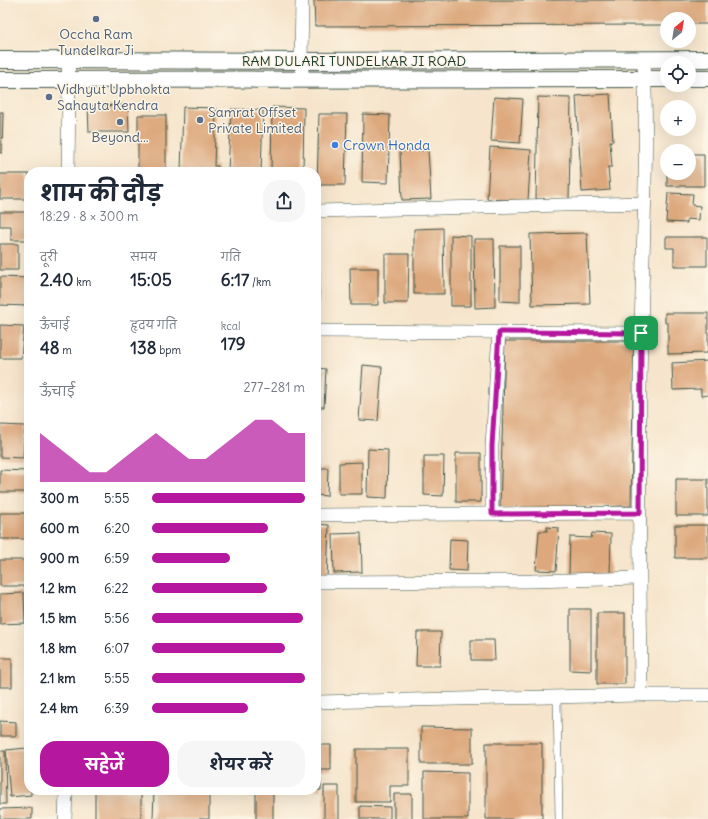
<!DOCTYPE html>
<html lang="hi">
<head>
<meta charset="utf-8">
<style>
	body { margin:0; font-family:Delius,"Playpen Sans Deva",sans-serif; background:#f6f6f7; color:#1f2937; height:100vh; display:flex; flex-direction:column; font-size:15px; white-space:nowrap }
	* { box-sizing:border-box; margin:0 }
	p { font-size:13px; color:#747a83 }
	.icon { flex:none; width:22px; height:22px; fill:none; stroke:currentColor; stroke-width:2; stroke-linecap:round; stroke-linejoin:round }
	.map { position:relative; flex:1; overflow:hidden }
	.panel { position:absolute; left:24px; top:167px; width:297px; height:628px; display:flex; flex-direction:column; background:#fff; border-radius:16px; box-shadow:0 4px 16px #0002 }
	.panel>* { flex:none }
	.needle { width:26px; rotate:30deg }
	.fabs { position:absolute; left:660px; top:12px; display:grid; gap:8px }
	.fabs a { display:grid; place-items:center; width:36px; height:36px; border-radius:50%; background:#fff; box-shadow:0 4px 16px #0002; font-size:20px }
	.pin { position:absolute; display:grid; place-items:center; width:34px; height:34px; color:#fff; margin:-17px; border-radius:8px; box-shadow:0 2px 6px #0006 }
	.round { display:grid; place-items:center; flex:none; width:42px; height:42px; border-radius:16px; background:#f6f6f7 }
	.headline { display:flex; align-items:center; justify-content:space-between; height:68px; padding:0 16px }
	h1 { font-size:22px; font-weight:700; line-height:30px }
	.metrics { display:grid; grid-template-columns:repeat(3,1fr); gap:6px; height:68px; padding:4px 16px }
	.metrics div { display:grid; align-content:center }
	.metrics b { font-size:17px; font-weight:700 }
	.metrics small { font-size:11px; font-weight:400 }
	.metrics p { font-size:11px }
	.chart { height:112px; padding:8px 16px }
	.chart p { display:flex; justify-content:space-between }
	.chart svg { width:100%; height:72px; margin-top:4px; fill:#b5179e; opacity:.7 }
	.button { display:flex; gap:8px; margin-top:auto; padding:8px 16px }
	.button a { flex:1; height:46px; border-radius:16px; background:#b5179e; color:#fff; font-size:16px; font-weight:700; line-height:46px; text-align:center }
	.button a+a { background:#f6f6f7; color:#1f2937 }
	ul { padding:0 16px; list-style:none; font-size:13px }
	li { display:grid; grid-template-columns:64px 48px 1fr; align-items:center; height:30px }
	li i { height:10px; border-radius:5px; background:#b5179e }
	.map>svg:first-child { display:block }
</style>
</head>
<body>
<div class="map">
<svg width="708" height="819" viewBox="0 0 708 819">
	<rect width="100%" height="100%" fill="#fcf5e5"/>
	<filter id="ink" filterUnits="userSpaceOnUse"><feTurbulence type="fractalNoise" baseFrequency=".025" numOctaves="2"/><feDisplacementMap in="SourceGraphic" scale="8" xChannelSelector="R" yChannelSelector="G"/><feConvolveMatrix kernelMatrix="1 2 1 2 8 2 1 2 1" color-interpolation-filters="sRGB"/></filter>
	<filter id="wash" filterUnits="userSpaceOnUse"><feTurbulence type="fractalNoise" baseFrequency=".012" numOctaves="4" result="noise"/><feDisplacementMap in="SourceGraphic" scale="16" xChannelSelector="R" yChannelSelector="G"/><feGaussianBlur stdDeviation="0.9" result="paint"/><feColorMatrix in="noise" values="0 0 0 0 0 0 0 0 0 0 0 0 0 0 0 0 0 1.4 0 .05"/><feComposite in="paint" operator="in"/></filter>
	<g filter="url(#wash)">
		<rect width="100%" height="100%" fill="#f6e5cc"/>
		<g id="blocks">
			<!-- building -->
			<path fill="#dda87d" d="M314 0H708V24H689V19H667V25L315 26Z
				M610 94 613 141H610L612 167H608L610 190 582 192 576 96Z
				M494 97 523 99 520 143 491 141Z
				M538 97 571 98 569 200 536 199Z
				M128 105 129 132H89L88 106Z
				M183 107 216 108 214 166H218V172H181Z
				M272 107 304 108 303 172H271Z
				M231 109 263 110 261 172H228Z
				M0 112H3L2 153H0Z
				M319 114H347L345 185H317Z
				M363 114 390 115 388 183 362 182Z
				M138 115H166V172H138Z
				M490 147 531 150 528 201 487 199Z
				M428 150 431 199 402 200 400 151Z
				M689 154H704V186H667V173H689Z
				M0 174H29V199H0Z
				M668 193 693 194 692 205 700 206 699 220 687 219V223L666 222Z
				M0 212H29V240H11V226H0Z
				M443 228 444 294H414V229Z
				M587 233 590 304 532 305 530 234Z
				M316 234H318L319 304H316Z
				M451 235 471 236V306H451Z
				M666 237H707V266H674V248H666Z
				M474 239H494L495 307 475 308Z
				M0 244H18V270H0Z
				M500 246H520V302L500 301Z
				M385 254H409L408 303H385Z
				M350 268H378V305H351Z
				M0 277 29 278V306L0 305Z
				M665 313H708V353L668 354V323H665Z
				M0 325 24 326 21 358H0Z
				M505 341H634L631 506 500 509Z
				M708 361V395L701 396V389L673 390 672 363Z
				M363 365 382 367 378 421 359 420Z
				M316 368 326 369 324 407H316Z
				M0 425 25 426 23 458 0 457Z
				M368 449 388 450 387 498 367 497Z
				M456 453H481V502H456Z
				M424 456H444L443 496 424 495Z
				M362 462V494H339V463Z
				M316 468H328L327 496 316 495Z
				M0 470 28 471V492H0Z
				M676 479H708V516H676Z
				M0 513H29V539H0Z
				M316 524 329 525 327 579H316Z
				M675 525H708V558H675Z
				M547 527 559 528 556 571 536 570 539 531H547Z
				M361 533 362 572 334 573 333 534Z
				M592 533 611 534 610 575 569 574 570 537 591 538Z
				M450 539 468 540 467 571 449 570Z
				M0 560H25V586H0Z
				M24 593 25 623 0 624V594Z
				M570 609H591V671L570 670Z
				M597 613H625V684H597Z
				M417 632H441L440 666H416Z
				M471 640H494L495 660H471Z
				M0 658H12V687H0Z
				M0 721 16 722V736H0Z
				M421 727 472 728V764H421Z
				M486 743H542V819H486Z
				M316 745H331V770H316Z
				M27 748 29 790H31V795L10 797 6 750Z
				M356 749H409V786H390V802H356Z
				M0 751H5L6 804H0Z
				M424 772 468 773V819H424Z
				M316 779H321V790H316Z
				M324 786H339V819H324Z
				M95 790H141V819H95Z
				M154 790H209V819H153Z
				M256 790H273V819H256Z
				M394 794H412V819H394Z
				M360 806 390 807V819H360Z
				M32 808V819H0V809Z"/>
		</g>
	</g>
	<g filter="url(#ink)">
		<use href="#blocks" fill-opacity="0" stroke="#3f564b" stroke-width="1"/>
		<g fill="none" stroke-linecap="round" stroke-linejoin="round">
			<defs>
				<path id="service" d="M557 697 559 819"/>
				<path id="minor" d="M302 0 301 61 303 80
					M68 60 69 81 68 172
					M316 211 644 203
					M316 331 641 333
					M492 514V446L499 332
					M316 515 640 513
					M316 582 532 581 640 578
					M641 695C640 574 638 452 641 331 643 241 648 150 644 60
					M316 702 641 695H708
					M65 819 66 790"/>
				<path id="tertiary" d="M0 60 301 61 708 59
					M689 78H708
					M0 80 667 79"/>
			</defs>
			<!-- service casing -->
			<use href="#service" stroke="#3f564b" stroke-width="8"/>
			<!-- minor casing -->
			<use href="#minor" stroke="#3f564b" stroke-width="14"/>
			<!-- tertiary casing -->
			<use href="#tertiary" stroke="#3f564b" stroke-width="18"/>
			<!-- service -->
			<use href="#service" stroke="#fff" stroke-width="7"/>
			<!-- minor -->
			<use href="#minor" stroke="#fff" stroke-width="13"/>
			<!-- tertiary -->
			<use href="#tertiary" stroke="#fff" stroke-width="16"/>
		</g>
	</g>
	<g fill="none" stroke-linecap="round" stroke-linejoin="round" filter="url(#ink)">
		<defs>
			<path id="route" d="M499 332 641 333 640 513 492 514V446Z"/>
		</defs>
		<!-- route casing -->
		<use href="#route" stroke="#fff" stroke-width="8"/>
		<!-- route -->
		<use href="#route" stroke="#b5179e" stroke-width="5"/>
	</g>
	<!-- markers -->
	<g fill="#5c6f8a" stroke="#fcf5e5" stroke-width="1.5">
		<circle cx="96" cy="19" r="4"/>
		<circle cx="49" cy="97" r="4"/>
		<circle cx="200" cy="120" r="4"/>
		<circle cx="120" cy="122" r="4"/>
	</g>
	<circle fill="#3f7fe0" stroke="#fcf5e5" stroke-width="1.5" cx="335" cy="145" r="4"/>
	<g text-anchor="middle" dominant-baseline="central" stroke-width="3" stroke-linejoin="round" paint-order="stroke">
		<!-- service labels -->
		<g font-size="14" fill="#4e5e75" stroke="#fcf5e5">
			<text x="96" y="34">Occha Ram<tspan x="96" dy="16">Tundelkar Ji</tspan></text>
			<text x="57" y="89" text-anchor="start">Vidhyut Upbhokta<tspan x="57" dy="16">Sahayta Kendra</tspan></text>
			<text x="208" y="112" text-anchor="start">Samrat Offset<tspan x="208" dy="16">Private Limited</tspan></text>
			<text x="120" y="137">Beyond...</text>
		</g>
		<!-- street labels -->
		<g font-size="14" fill="#1f3d34" stroke="#fcf5e5">
			<text x="354" y="61">RAM DULARI TUNDELKAR JI ROAD</text>
		</g>
		<!-- shop labels -->
		<g font-size="14" fill="#366cbe" stroke="#fcf5e5" text-anchor="start">
			<text x="343" y="145">Crown Honda</text>
		</g>
	</g>
</svg>
<div class="fabs">
<a><svg class="needle" viewBox="-14 -14 28 28"><path d="M0-13l5 13h-10z" fill="#e53935"/><path d="M0 13l5-13h-10z" fill="#747a83"/></svg></a>
<a><svg class="icon" aria-label="locate" viewBox="0 0 24 24"><circle cx="12" cy="12" r="6"/><path d="M12 2v4M12 18v4M2 12h4M18 12h4"/></svg></a>
<a>+</a>
<a>−</a>
</div>
<div class="pin" style="left:641px;top:333px;background:#1e9e55"><svg class="icon" aria-label="arrive" viewBox="0 0 24 24"><path d="M6 21V4h12l-3 4 3 4H6"/></svg></div>
<section class="panel">
<div class="headline"><div><h1>शाम की दौड़</h1><p>18:29 · 8 × 300 m</p></div><a class="round"><svg class="icon" aria-label="share" viewBox="0 0 24 24"><path d="M12 15V3M7 8l5-5 5 5M5 13v7h14v-7"/></svg></a></div>
<div class="metrics">
<div><p>दूरी</p><b>2.40<small> km</small></b></div>
<div><p>समय</p><b>15:05</b></div>
<div><p>गति</p><b>6:17<small> /km</small></b></div>
</div>
<div class="metrics">
<div><p>ऊँचाई</p><b>48<small> m</small></b></div>
<div><p>हृदय गति</p><b>138<small> bpm</small></b></div>
<div><p>kcal</p><b>179</b></div>
</div>
<div class="chart"><p><span>ऊँचाई</span>277–281 m</p>
<svg viewBox="0 0 160 44" preserveAspectRatio="none"><path d="M0 44V14L10 22L20 30L30 38L40 38L50 30L60 22L70 14L80 22L90 30L100 30L110 22L120 14L130 6L140 6L150 14L160 14V44z"/></svg>
</div>
<ul>
<li><b>300 m</b>5:55<i style="width:100%"></i></li>
<li><b>600 m</b>6:20<i style="width:76%"></i></li>
<li><b>900 m</b>6:59<i style="width:51%"></i></li>
<li><b>1.2 km</b>6:22<i style="width:75%"></i></li>
<li><b>1.5 km</b>5:56<i style="width:99%"></i></li>
<li><b>1.8 km</b>6:07<i style="width:87%"></i></li>
<li><b>2.1 km</b>5:55<i style="width:100%"></i></li>
<li><b>2.4 km</b>6:39<i style="width:63%"></i></li>
</ul>
<div class="button"><a>सहेजें</a><a>शेयर करें</a></div>
</section>
</div>
</body>
</html>
